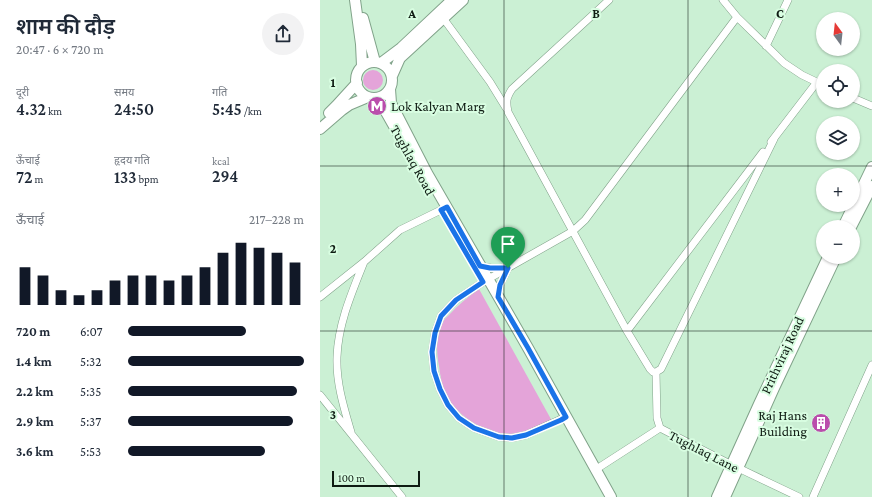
<!DOCTYPE html>
<html lang="hi">
<head>
<meta charset="utf-8">
<style>
	body { margin:0; font-family:"Crimson Pro","Noto Sans Devanagari",serif; background:#f2f2f3; color:#1f2937; height:100vh; display:flex; flex-direction:column; font-size:15px; white-space:nowrap }
	* { box-sizing:border-box; margin:0 }
	p { font-size:13px; color:#747a83 }
	.icon { flex:none; width:22px; height:22px; fill:none; stroke:currentColor; stroke-width:2; stroke-linecap:round; stroke-linejoin:round }
	.map { position:relative; flex:1; overflow:hidden }
	.panel { display:flex; flex-direction:column; background:#fff; width:320px }
	.panel>* { flex:none }
	.needle { width:26px; rotate:345deg }
	.controls { position:absolute; left:496px; top:12px; display:grid; gap:8px }
	.controls a { display:grid; place-items:center; width:44px; height:44px; border-radius:50%; background:#fff; box-shadow:0 1px 3px #0004; font-size:20px }
	.scale { position:absolute; left:12px; bottom:10px; width:88px; box-sizing:border-box; padding-left:4px; border:2px solid #0e1b12; border-top:0; font-size:11px; line-height:14px; white-space:nowrap; color:#0e1b12; -webkit-text-stroke:3px #d8fde1; paint-order:stroke }
	.pin { position:absolute; display:grid; place-items:center; width:34px; height:34px; color:#fff; margin:-41px -17px; border-radius:50% 50% 50% 0; rotate:-45deg; box-shadow:0 0 4px #0007 }
	.pin .icon { rotate:45deg }
	.round { display:grid; place-items:center; flex:none; width:42px; height:42px; border-radius:21px; background:#f2f2f3 }
	.overview { display:flex; align-items:center; justify-content:space-between; height:68px; padding:0 16px }
	h1 { font-size:22px; font-weight:600; line-height:30px }
	.metrics { display:grid; grid-template-columns:repeat(3,1fr); gap:6px; height:68px; padding:4px 16px }
	.metrics div { display:grid; align-content:center }
	.metrics b { font-size:17px; font-weight:600 }
	.metrics small { font-size:11px; font-weight:400 }
	.metrics p { font-size:11px }
	.chart { height:112px; padding:8px 16px }
	.chart p { display:flex; justify-content:space-between }
	.chart svg { width:100%; height:72px; margin-top:4px; stroke:#111827; stroke-width:6 }
	ul { padding:0 16px; list-style:none; font-size:13px }
	li { display:grid; grid-template-columns:64px 48px 1fr; align-items:center; height:30px }
	li i { height:10px; border-radius:5px; background:#111827 }
	main { display:flex; flex:1; min-height:0 }
	.map>svg:first-child { display:block }
</style>
</head>
<body>
<main>
<section class="panel">
<div class="overview"><div><h1>शाम की दौड़</h1><p>20:47 · 6 × 720 m</p></div><a class="round"><svg class="icon" aria-label="share" viewBox="0 0 24 24"><path d="M12 15V3M7 8l5-5 5 5M5 13v7h14v-7"/></svg></a></div>
<div class="metrics">
<div><p>दूरी</p><b>4.32<small> km</small></b></div>
<div><p>समय</p><b>24:50</b></div>
<div><p>गति</p><b>5:45<small> /km</small></b></div>
</div>
<div class="metrics">
<div><p>ऊँचाई</p><b>72<small> m</small></b></div>
<div><p>हृदय गति</p><b>133<small> bpm</small></b></div>
<div><p>kcal</p><b>294</b></div>
</div>
<div class="chart"><p><span>ऊँचाई</span>217–228 m</p>
<svg viewBox="0 0 160 44" preserveAspectRatio="none"><path d="M5 44V21M15 44V26M25 44V35M35 44V38M45 44V35M55 44V29M65 44V26M75 44V26M85 44V29M95 44V26M105 44V21M115 44V12M125 44V6M135 44V9M145 44V12M155 44V18"/></svg>
</div>
<ul>
<li><b>720 m</b>6:07<i style="width:67%"></i></li>
<li><b>1.4 km</b>5:32<i style="width:100%"></i></li>
<li><b>2.2 km</b>5:35<i style="width:96%"></i></li>
<li><b>2.9 km</b>5:37<i style="width:94%"></i></li>
<li><b>3.6 km</b>5:53<i style="width:78%"></i></li>
</ul>
</section>
<div class="map">
<svg width="552" height="497" viewBox="0 0 552 497">
	<rect width="100%" height="100%" fill="#cbf0d4"/>
	<!-- green -->
	<path fill="#e4a4d9" d="M43 80a10 10 0 1 1 20 0a10 10 0 1 1-20 0Z
		M159 289 232 421C217 427 202 435 185 434 162 432 135 414 125 393 122 384 120 375 119 366 116 351 116 335 123 322 124 319 127 317 129 315 138 305 148 297 159 289Z"/>
	<g fill="none" stroke-linecap="round" stroke-linejoin="round">
		<defs>
			<path id="minor" d="M289 0 192 89C186 98 186 102 188 112L307 331 330 369 333 372H336L341 369 454 139
				M403 0 417 17 464 63 482 75 503 85
				M123 18 170 82 186 108
				M446 46 468 0
				M533 98 552 106
				M451 142 497 82
				M160 266 171 268H186
				M0 297 44 262 80 230 127 207
				M178 297 180 285 188 268
				M307 331 443 152
				M336 372 337 418 340 428 412 465 479 497
				M0 395 82 497
				M246 417 206 435 192 438 179 437 154 428 139 418 128 405 120 389 114 371 112 352 115 333 121 316 136 300 163 282 253 231 265 220 417 17
				M31 432C24 408 16 383 17 357 18 324 32 292 44 262
				M275 470 340 428
				M493 497 552 365"/>
			<path id="secondary" d="M35 0 41 44 42 66
				M43 18 55 62
				M36 80a18 18 0 1 1 36 0a18 18 0 1 1-36 0Z
				M61 63 81 48 132 0
				M72 76 80 58 143 0
				M70 89 71 103 107 173 208 348 291 497
				M53 98 62 105 96 165
				M9 113 16 106 37 83
				M0 129 22 110 29 105 48 97
				M523 227 552 167
				M531 227 552 186
				M397 497 439 404 508 257
				M405 497 454 388 516 257"/>
		</defs>
		<!-- minor casing -->
		<use href="#minor" stroke="#80a289" stroke-width="8"/>
		<!-- secondary casing -->
		<use href="#secondary" stroke="#80a289" stroke-width="12"/>
		<!-- minor -->
		<use href="#minor" stroke="#fff" stroke-width="7"/>
		<!-- secondary -->
		<use href="#secondary" stroke="#fff" stroke-width="10"/>
	</g>
	<g fill="none" stroke-linecap="round" stroke-linejoin="round">
		<defs>
			<path id="route" d="M127 207 160 266 170 268H188L180 285 178 297 208 348 246 417 241 420 206 435 192 438 179 437 154 428 139 418 128 405 120 389 114 371 112 352 115 333 121 316 136 300 163 282 121 210Z"/>
		</defs>
		<!-- route casing -->
		<use href="#route" stroke="#fff" stroke-width="8"/>
		<!-- route -->
		<use href="#route" stroke="#1a73e8" stroke-width="5"/>
	</g>
	<!-- grid -->
	<path fill="none" stroke="#0e1b12" stroke-width="1" stroke-opacity="0.55" d="M184 0V497M368 0V497M0 166H552M0 331H552"/>
	<!-- icons -->
	<defs>
		<symbol id="metro-disc" viewBox="-11 -11 22 22"><circle r="9.5" fill="#ba4dac" stroke="#d8fde1"/><path d="M-5.5 5V-5H-3L0 0L3-5H5.5V5H3V-.5L0 4L-3-.5V5Z" fill="#fff"/></symbol>
		<symbol id="building-disc" viewBox="-11 -11 22 22"><circle r="9.5" fill="#ba4dac" stroke="#d8fde1"/><path d="M-4-6H4V6H1V3H-1V6H-4ZM-2.5-4.3h1.7v1.8h-1.7ZM.8-4.3h1.7v1.8H.8ZM-2.5-1h1.7V.8h-1.7ZM.8-1h1.7V.8H.8Z" fill="#fff"/></symbol>
	</defs>
	<g fill-rule="evenodd">
		<use href="#metro-disc" x="46" y="95" width="22" height="22"/>
		<use href="#building-disc" x="490" y="412" width="22" height="22"/>
	</g>
	<g text-anchor="middle" dominant-baseline="central" stroke-width="4" stroke-linejoin="round" paint-order="stroke">
		<!-- poi labels -->
		<g font-size="14" fill="#0e1b12" stroke="#d8fde1" text-anchor="start">
			<text x="71" y="106">Lok Kalyan Marg</text>
			<text x="487" y="415" text-anchor="end">Raj Hans<tspan x="487" dy="16">Building</tspan></text>
		</g>
		<!-- street labels -->
		<g font-size="14" fill="#0e1b12" stroke="#d8fde1">
			<text transform="translate(93 160) rotate(61)">Tughlaq Road</text>
			<text transform="translate(462 355) rotate(-65)">Prithviraj Road</text>
			<text transform="translate(384 451) rotate(27)">Tughlaq Lane</text>
		</g>
	</g>
	<g font-size="13" text-anchor="middle" font-weight="bold" fill="#0e1b12" stroke="#d8fde1" stroke-width="4" stroke-linejoin="round" paint-order="stroke">
		<text x="92" y="18">A</text>
		<text x="276" y="18">B</text>
		<text x="460" y="18">C</text>
		<text x="13" y="87">1</text>
		<text x="13" y="253">2</text>
		<text x="13" y="419">3</text>
	</g>
</svg>
<div class="controls">
<a><svg class="needle" viewBox="-14 -14 28 28"><path d="M0-13l5 13h-10z" fill="#e53935"/><path d="M0 13l5-13h-10z" fill="#747a83"/></svg></a>
<a><svg class="icon" aria-label="locate" viewBox="0 0 24 24"><circle cx="12" cy="12" r="6"/><path d="M12 2v4M12 18v4M2 12h4M18 12h4"/></svg></a>
<a><svg class="icon" aria-label="layers" viewBox="0 0 24 24"><path d="M12 4l9 5-9 5-9-5zM3 14l9 5 9-5"/></svg></a>
<a>+</a>
<a>−</a>
</div>
<div class="scale">100 m</div>
<div class="pin" style="left:188px;top:268px;background:#1e9e55"><svg class="icon" aria-label="arrive" viewBox="0 0 24 24"><path d="M6 21V4h12l-3 4 3 4H6"/></svg></div>
</div>
</main>
</body>
</html>
